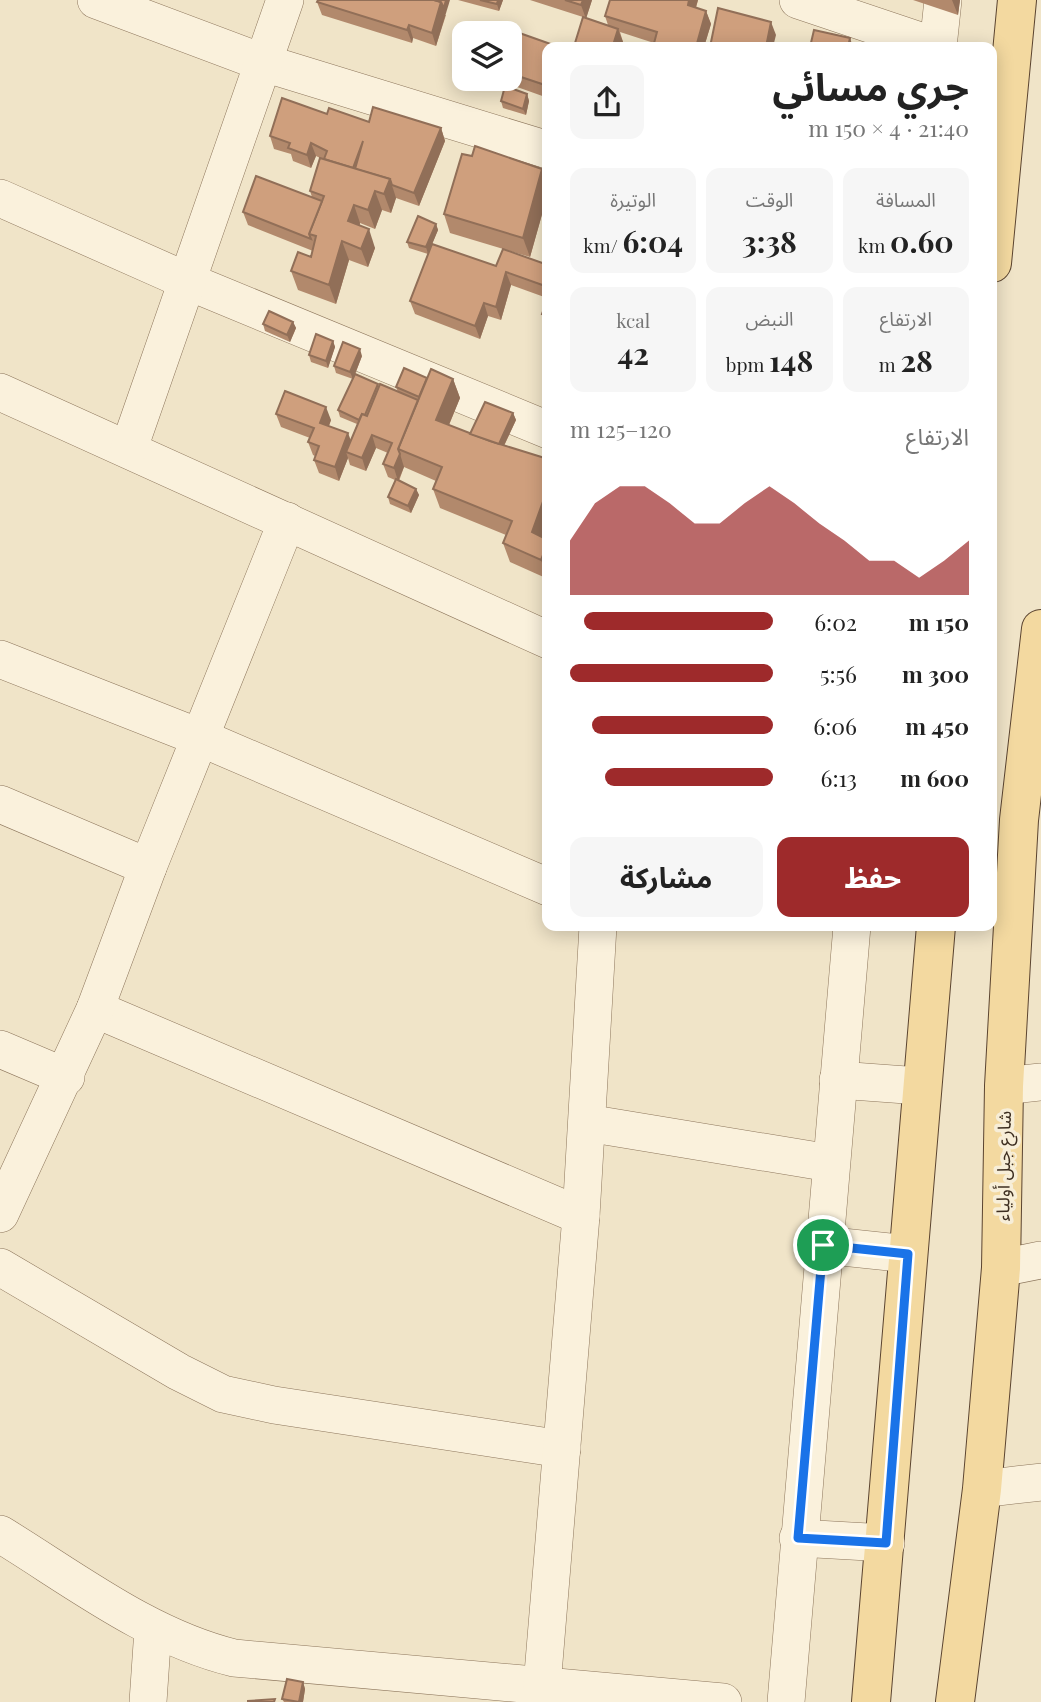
<!DOCTYPE html>
<html lang="ar">
<head>
<meta charset="utf-8">
<style>
	body { margin:0; font-family:"Playfair Display","Noto Sans Arabic",serif; background:#f6f6f6; color:#222; direction:rtl; height:100vh; display:flex; flex-direction:column; font-size:26px; white-space:nowrap }
	* { box-sizing:border-box; margin:0 }
	p { font-size:23px; color:#767676 }
	.icon { flex:none; width:38px; height:38px; fill:none; stroke:currentColor; stroke-width:2; stroke-linecap:round; stroke-linejoin:round }
	.map { position:relative; flex:1; overflow:hidden; direction:ltr }
	.panel { position:absolute; left:542px; top:42px; width:455px; height:889px; display:flex; flex-direction:column; background:#fff; border-radius:14px; box-shadow:0 4px 18px #0003; direction:rtl }
	.panel>* { flex:none }
	.tools { position:absolute; left:452px; top:21px; display:grid; gap:14px }
	.tools a { display:grid; place-items:center; width:70px; height:70px; border-radius:14px; background:#fff; box-shadow:0 4px 18px #0003; font-size:35px }
	.pin { position:absolute; display:grid; place-items:center; width:60px; height:60px; color:#fff; margin:-30px; border:4px solid #fff; border-radius:50%; box-shadow:0 2px 7px #0007 }
	.round { display:grid; place-items:center; flex:none; width:74px; height:74px; border-radius:14px; background:#f6f6f6 }
	.overview { display:flex; align-items:center; justify-content:space-between; height:119px; padding:0 28px }
	h1 { font-size:38px; font-weight:700; line-height:52px }
	.metrics { display:grid; grid-template-columns:repeat(3,1fr); gap:10px; height:119px; padding:7px 28px }
	.metrics div { display:grid; align-content:center; border-radius:14px; background:#f6f6f6; text-align:center }
	.metrics b { font-size:30px; font-weight:700 }
	.metrics small { font-size:19px; font-weight:400 }
	.metrics p { font-size:19px }
	.chart { height:196px; padding:14px 28px }
	.chart p { display:flex; justify-content:space-between }
	.chart svg { width:100%; height:126px; margin-top:7px; fill:#9e2a2b; opacity:.7 }
	.button { display:flex; gap:14px; margin-top:auto; padding:14px 28px }
	.button a { flex:1; height:80px; border-radius:14px; background:#9e2a2b; color:#fff; font-size:28px; font-weight:700; line-height:80px; text-align:center }
	.button a+a { background:#f6f6f6; color:#222 }
	ul { padding:0 28px; list-style:none; font-size:23px }
	li { display:grid; grid-template-columns:112px 84px 1fr; align-items:center; height:52px }
	li i { height:18px; border-radius:9px; background:#9e2a2b }
	.map>svg:first-child { display:block }
</style>
</head>
<body>
<div class="map">
<svg width="1041" height="1702" viewBox="0 0 1041 1702">
	<rect width="100%" height="100%" fill="#f0e4c8"/>
	<g fill="none" stroke-linecap="round" stroke-linejoin="round">
		<!-- street casing -->
		<g stroke="#8d765c" stroke-width="38">
			<g id="street">
				<path d="M96,0L264,63L548,150"/>
				<path d="M798,0L938,47"/>
				<path d="M938,47L943,0"/>
				<path d="M0,198L187,281L548,430"/>
				<path d="M0,392L548,640"/>
				<path d="M129,448L285,0"/>
				<path d="M0,659L201,738L548,887"/>
				<path d="M0,804L148,867"/>
				<path d="M95,1009L581,1216"/>
				<path d="M0,1049L66,1077"/>
				<path d="M838,1080L920,1086"/>
				<path d="M1004,1086L1041,1082"/>
				<path d="M587,1123L830,1163"/>
				<path d="M0,1214L95,1009L148,867L287,521"/>
				<path d="M823,1245L908,1254"/>
				<path d="M0,1267L179,1372L223,1394L274,1405L562,1449"/>
				<path d="M1001,1268L1041,1260"/>
				<path d="M982,1489L1041,1482"/>
				<path d="M0,1534C75,1580 148,1637 234,1658L723,1702"/>
				<path d="M798,1538L886,1543"/>
				<path d="M542,1686L581,1216L598,926"/>
				<path d="M148,1702L153,1629"/>
				<path d="M786,1702L852,926"/>
			</g>
		</g>
		<!-- primary casing -->
		<g stroke="#5b4430" stroke-width="40">
			<g id="primary">
				<path d="M992,263L1017,0"/>
				<path d="M871,1702L936,926"/>
				<path d="M955,1702L982,1489L1001,1268L1004,1086L1019,820L1041,629"/>
			</g>
		</g>
		<!-- street -->
		<use href="#street" stroke="#faf1dc" stroke-width="37"/>
		<!-- primary -->
		<use href="#primary" stroke="#f3d9a0" stroke-width="38"/>
	</g>
	<!-- wall -->
	<g fill="#b2896c">
		<path d="M458,0H503L499,11Z"/>
		<path d="M530,0H592L586,18L608,25L605,16L698,0L696,8L706,11L711,24L704,47H653L654,43L620,32L623,42L622,45L629,47H576L575,43L583,17Z"/>
		<path d="M913,0H960L958,15Z"/>
		<path d="M317,2L446,15L436,46L413,38L412,43L322,15Z"/>
		<path d="M509,35L548,47V98L503,82L502,79H509Z"/>
		<path d="M527,94L529,101L526,115L503,108L501,101Z"/>
		<path d="M327,114L369,122L441,128L445,141L419,206L396,198L391,213L382,210L375,229L360,223V225L375,248L368,267L349,260L336,304L298,290L291,271L311,257L313,251L248,225L243,212L312,197L310,191L320,158L316,156L311,168L293,161L291,154L274,149L270,136Z"/>
		<path d="M548,184V193L530,257L450,233L444,214Z"/>
		<path d="M436,224L438,230L432,244L496,266L548,265V322L545,321L542,314L547,298L511,285L501,320L488,316L480,339L415,314L410,301L428,254L409,248L407,242Z"/>
		<path d="M293,322L296,328L290,342L265,331L263,324Z"/>
		<path d="M333,341L335,347L328,368L311,362L309,355Z"/>
		<path d="M362,356L354,377L398,392L396,387L427,378L453,379L460,398L449,425L470,434L513,413L516,420L504,446L548,459V527L544,538L548,579L510,562L503,543L506,535L440,508L433,489L436,481L404,467L399,481L416,489L419,495L411,513L390,504L388,497L395,480L388,477L383,464L388,453L376,448L366,471L350,465L348,458L339,481L319,473L314,460L315,456L313,455L308,442L310,438L281,427L276,414L331,420L329,426L351,440L357,424L340,417L338,410L353,379L336,373L334,366Z"/>
		<path d="M303,1682L305,1689L303,1702H284L282,1699Z"/>
	</g>
	<!-- shaded-wall -->
	<g fill="#916f58">
		<path d="M446,0H450L436,46L432,33L441,2Z"/>
		<path d="M498,0H503L499,11L497,4Z"/>
		<path d="M583,0H592L586,19L581,5Z"/>
		<path d="M689,0H698L692,19L688,5Z"/>
		<path d="M952,0H960L958,15Z"/>
		<path d="M706,11L711,24L704,47H696Z"/>
		<path d="M771,22L776,35L773,47H766Z"/>
		<path d="M409,25L413,38L412,43L407,30Z"/>
		<path d="M618,29L623,42L621,47L614,42Z"/>
		<path d="M850,38L853,47H848Z"/>
		<path d="M527,94L529,101L526,115L523,109Z"/>
		<path d="M441,128L445,141L419,206L414,193Z"/>
		<path d="M311,143L316,156L311,168L307,155Z"/>
		<path d="M542,169L548,184V193L530,257L523,238Z"/>
		<path d="M390,179L396,198L391,213L384,194Z"/>
		<path d="M375,191L382,210L375,229L368,210Z"/>
		<path d="M354,205L360,223L355,239L348,221Z"/>
		<path d="M436,224L438,230L428,254L426,247Z"/>
		<path d="M369,229L375,248L368,267L361,249Z"/>
		<path d="M342,241L349,260L336,304L329,285Z"/>
		<path d="M506,272L511,285L501,320L496,307Z"/>
		<path d="M484,303L488,316L480,339L475,326Z"/>
		<path d="M293,322L296,328L290,342L287,335Z"/>
		<path d="M333,341L335,347L328,368L326,361Z"/>
		<path d="M360,349L362,356L353,379L350,372Z"/>
		<path d="M453,379L460,398L443,439L436,420Z"/>
		<path d="M326,407L331,420L325,436L320,423Z"/>
		<path d="M513,413L516,420L498,458L495,451Z"/>
		<path d="M348,433L353,446L346,452L348,458L339,481L335,467Z"/>
		<path d="M372,435L376,448L366,471L362,458Z"/>
		<path d="M400,454L404,467L398,481L394,468Z"/>
		<path d="M416,489L419,495L411,513L408,506Z"/>
		<path d="M545,496L548,503V527L539,551L532,532Z"/>
		<path d="M548,543V579L541,560Z"/>
		<path d="M303,1682L305,1689L303,1702H299Z"/>
	</g>
	<!-- building -->
	<g fill="#cf9f7d" stroke="#916f58" stroke-width="2">
		<path d="M318,0H434L441,2L432,33L409,25L407,30L317,2Z"/>
		<path d="M434,0H446L444,8L441,2Z"/>
		<path d="M480,0H498L497,4Z"/>
		<path d="M565,0H583L581,5Z"/>
		<path d="M610,0H689L688,5L706,11L696,47H653L657,32L605,16Z"/>
		<path d="M718,8L771,22L766,47H710Z"/>
		<path d="M583,17L618,29L614,42L629,47H589L575,43Z"/>
		<path d="M511,30L559,47H548V86L509,73V35Z"/>
		<path d="M814,30L850,38L848,47H810Z"/>
		<path d="M505,86L527,94L523,109L501,101Z"/>
		<path d="M282,98L327,114L329,108L369,122L373,107L441,128L414,193L392,185L390,179L355,169L363,141L353,168L324,159L327,151L311,143L307,155L288,148L290,143L270,136Z"/>
		<path d="M475,146L542,169L523,238L444,214L462,154L472,156Z"/>
		<path d="M320,158L390,179L384,194L375,191L368,210L354,205L348,221L369,229L361,249L342,241L329,285L291,271L298,252L311,257L316,236L309,234L324,196L310,191Z"/>
		<path d="M256,176L322,201L309,234L311,239L243,212Z"/>
		<path d="M418,216L436,224L426,247L407,242Z"/>
		<path d="M432,244L496,266L503,249L548,265V287L506,272L496,307L484,303L475,326L410,301Z"/>
		<path d="M548,297V316L542,314Z"/>
		<path d="M269,311L293,322L287,335L263,324Z"/>
		<path d="M316,334L333,341L326,361L309,355Z"/>
		<path d="M343,342L360,349L350,372L334,366Z"/>
		<path d="M404,368L427,378L419,397L396,387Z"/>
		<path d="M431,369L453,379L436,420L490,441L548,459V497L545,496L532,532L548,540V543L541,560L503,543L512,521L433,489L442,467L398,449Z"/>
		<path d="M355,374L378,384L365,415L362,414L359,420L338,410Z"/>
		<path d="M380,384L418,400L398,449L400,454L394,468L383,464L392,443L372,435L362,458L346,452L362,414L367,416Z"/>
		<path d="M285,391L326,407L320,423L348,433L335,467L314,460L319,446L308,442L314,428L276,414Z"/>
		<path d="M485,402L513,413L499,444L470,434Z"/>
		<path d="M396,479L416,489L408,506L388,497Z"/>
		<path d="M287,1679L303,1682L299,1702L282,1699Z"/>
		<path d="M275,1699L274,1702H248V1701Z"/>
	</g>
	<g fill="none" stroke-linecap="round" stroke-linejoin="round">
		<!-- route casing -->
		<g stroke="#fff" stroke-width="14">
			<path id="route" d="M823,1245L908,1254L886,1543L798,1538Z"/>
		</g>
		<!-- route -->
		<use href="#route" stroke="#1a73e8" stroke-width="9"/>
	</g>
	<g text-anchor="middle" dominant-baseline="central" stroke-width="7" stroke-linejoin="round" paint-order="stroke">
		<!-- street labels -->
		<g font-size="18" fill="#3d2e20" stroke="#f7eed8">
			<text transform="translate(1003 1166) rotate(-89)">شارع جبل أولياء</text>
		</g>
	</g>
</svg>
<div class="tools">
<a><svg class="icon" aria-label="layers" viewBox="0 0 24 24"><path d="M12 4l9 5-9 5-9-5zM3 14l9 5 9-5"/></svg></a>
</div>
<div class="pin" style="left:823px;top:1245px;background:#1e9e55"><svg class="icon" aria-label="arrive" viewBox="0 0 24 24"><path d="M6 21V4h12l-3 4 3 4H6"/></svg></div>
<section class="panel">
<div class="overview"><div><h1>جري مسائي</h1><p>21:40 · 4 × 150 m</p></div><a class="round"><svg class="icon" aria-label="share" viewBox="0 0 24 24"><path d="M12 15V3M7 8l5-5 5 5M5 13v7h14v-7"/></svg></a></div>
<div class="metrics">
<div><p>المسافة</p><b>0.60<small> km</small></b></div>
<div><p>الوقت</p><b>3:38</b></div>
<div><p>الوتيرة</p><b>6:04<small> /km</small></b></div>
</div>
<div class="metrics">
<div><p>الارتفاع</p><b>28<small> m</small></b></div>
<div><p>النبض</p><b>148<small> bpm</small></b></div>
<div><p>kcal</p><b>42</b></div>
</div>
<div class="chart"><p><span>الارتفاع</span>120–125 m</p>
<svg viewBox="0 0 160 44" preserveAspectRatio="none"><path d="M0 44V25L10 12L20 6L30 6L40 12L50 19L60 19L70 12L80 6L90 12L100 19L110 25L120 32L130 32L140 38L150 32L160 25V44z"/></svg>
</div>
<ul>
<li><b>150 m</b>6:02<i style="width:93%"></i></li>
<li><b>300 m</b>5:56<i style="width:100%"></i></li>
<li><b>450 m</b>6:06<i style="width:89%"></i></li>
<li><b>600 m</b>6:13<i style="width:83%"></i></li>
</ul>
<div class="button"><a>حفظ</a><a>مشاركة</a></div>
</section>
</div>
</body>
</html>
